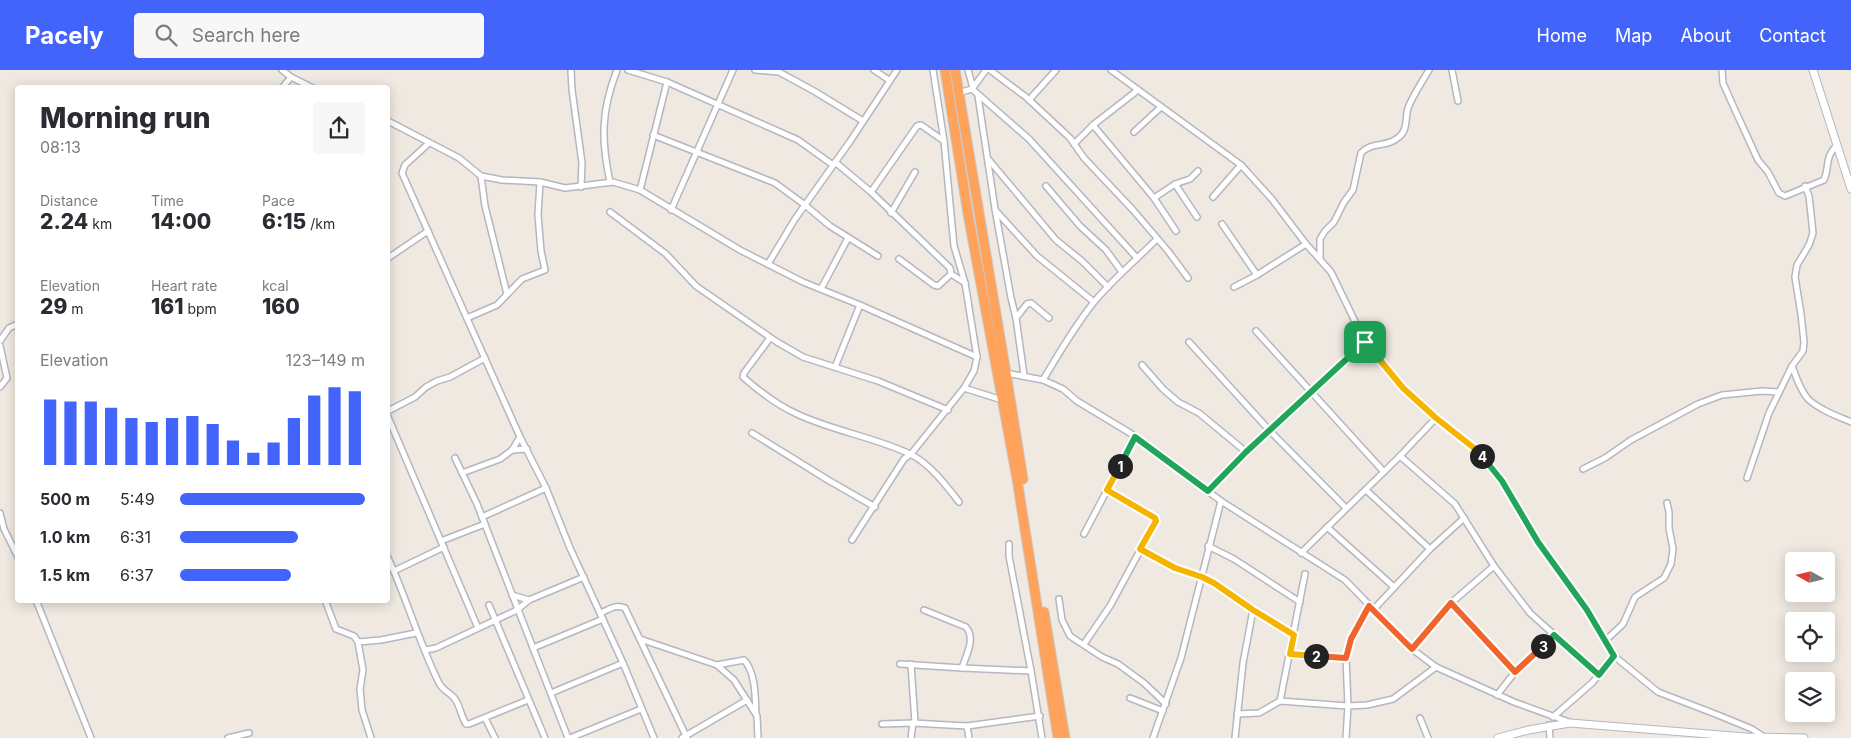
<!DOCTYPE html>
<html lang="en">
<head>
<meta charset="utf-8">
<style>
	body { margin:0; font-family:Inter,sans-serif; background:#f7f7f7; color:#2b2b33; height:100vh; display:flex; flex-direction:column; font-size:19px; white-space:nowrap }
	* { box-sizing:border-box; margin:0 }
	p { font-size:16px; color:#7c7c81 }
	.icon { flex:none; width:28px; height:28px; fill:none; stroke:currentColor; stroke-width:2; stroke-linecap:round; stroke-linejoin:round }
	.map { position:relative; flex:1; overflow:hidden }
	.details { position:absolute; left:15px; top:15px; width:375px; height:518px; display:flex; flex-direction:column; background:#fff; border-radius:5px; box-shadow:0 2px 12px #0003 }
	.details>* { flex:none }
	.needle { width:32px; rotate:278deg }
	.controls { position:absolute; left:1785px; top:482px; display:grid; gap:10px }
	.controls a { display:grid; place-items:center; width:50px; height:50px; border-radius:5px; background:#fff; box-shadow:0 2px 12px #0003; font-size:25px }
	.pin { position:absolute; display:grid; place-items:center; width:42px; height:42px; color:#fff; margin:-21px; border-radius:10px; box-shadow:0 2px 8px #0006 }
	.km { position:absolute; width:25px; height:25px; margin:-12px; border-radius:50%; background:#222; color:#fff; font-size:14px; line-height:25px; text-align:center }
	.round { display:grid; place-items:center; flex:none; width:52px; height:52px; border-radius:5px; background:#f7f7f7 }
	.summary { display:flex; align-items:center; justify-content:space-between; height:85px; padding:0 25px }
	h1 { font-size:28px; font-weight:800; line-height:38px }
	.metrics { display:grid; grid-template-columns:repeat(3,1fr); gap:8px; height:85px; padding:5px 25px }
	.metrics div { display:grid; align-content:center }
	.metrics b { font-size:21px; font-weight:800 }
	.metrics small { font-size:14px; font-weight:400 }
	.metrics p { font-size:14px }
	.chart { height:140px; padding:10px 25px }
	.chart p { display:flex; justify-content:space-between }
	.chart svg { width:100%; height:90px; margin-top:5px; stroke:#4264fb; stroke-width:6 }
	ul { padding:0 25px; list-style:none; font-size:16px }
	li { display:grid; grid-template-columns:80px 60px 1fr; align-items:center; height:38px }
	li i { height:12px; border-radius:6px; background:#4264fb }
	header { display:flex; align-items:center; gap:30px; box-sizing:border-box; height:70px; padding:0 25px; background:#4264fb; color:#fff }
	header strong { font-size:24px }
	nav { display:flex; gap:28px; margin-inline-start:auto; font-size:18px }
	.search { width:350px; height:45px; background:#f7f7f7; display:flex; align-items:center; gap:12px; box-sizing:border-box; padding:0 18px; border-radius:5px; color:#7c7c81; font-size:19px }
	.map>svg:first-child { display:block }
</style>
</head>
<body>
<header>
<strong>Pacely</strong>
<div class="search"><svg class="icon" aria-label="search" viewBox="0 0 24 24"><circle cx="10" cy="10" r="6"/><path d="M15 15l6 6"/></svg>Search here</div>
<nav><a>Home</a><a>Map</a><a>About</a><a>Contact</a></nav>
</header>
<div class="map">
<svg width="1851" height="668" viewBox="0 0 1851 668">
	<rect width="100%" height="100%" fill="#efe9e1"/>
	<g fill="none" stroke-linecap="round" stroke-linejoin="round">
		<!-- street casing -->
		<g stroke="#b4b7c1" stroke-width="8">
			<g id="street">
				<path d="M282,0L291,7L313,18"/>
				<path d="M571,0L572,20L582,93L581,117"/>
				<path d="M628,0L667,12L798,70L833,95"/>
				<path d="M755,0L779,2L814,21L863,51"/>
				<path d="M874,0L889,10"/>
				<path d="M968,0L973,18"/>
				<path d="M990,0L1026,27L1070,68L1084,88L1133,140L1168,181L1188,208"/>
				<path d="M1111,0L1241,95L1271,128L1306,174L1331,202L1365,272L1403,318L1436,348L1475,378L1502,411L1538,472L1587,540L1614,586L1658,622L1718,645L1752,659L1763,666"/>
				<path d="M1452,0L1458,31"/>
				<path d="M1722,0L1723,13L1735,40L1758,90L1768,102L1779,123L1785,126L1824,110C1830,96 1824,89 1836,76"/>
				<path d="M282,18L291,7"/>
				<path d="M972,19L1029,69L1137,188"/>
				<path d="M958,23L972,19L986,0"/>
				<path d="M978,26L995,139L1011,228L1016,248L1024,305"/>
				<path d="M1029,30L1056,0"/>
				<path d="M388,51L459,88L481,106L502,110L540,112L565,118L613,112L640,120L740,180L803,212L860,235L977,287"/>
				<path d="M1093,55L1154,128L1176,161"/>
				<path d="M1134,62L1161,37"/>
				<path d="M653,65L775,113L805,135L830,156L878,186"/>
				<path d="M429,73L405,95L402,103L520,367L546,418L570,478L623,593L654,668"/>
				<path d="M1074,74L1093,55L1138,20"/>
				<path d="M989,90L1056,170L1082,191L1108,217"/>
				<path d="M835,92L871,122L950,198L951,204L965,213"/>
				<path d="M481,106L485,136L507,224"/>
				<path d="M610,112C601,70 601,41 617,0"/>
				<path d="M1175,114L1197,147"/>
				<path d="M1046,116L1080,156L1106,180L1122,202"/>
				<path d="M640,120L667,12"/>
				<path d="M871,122L917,56L921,55L944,71"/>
				<path d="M1213,127L1241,95"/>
				<path d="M1154,128L1175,114L1190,109L1198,101"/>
				<path d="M671,140L733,0"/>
				<path d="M996,141L1037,186L1094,232"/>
				<path d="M610,142L666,184L696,216L777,272L803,287L878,311L948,340"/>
				<path d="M891,143L915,102"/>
				<path d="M1222,154L1257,205"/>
				<path d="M388,188L428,161"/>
				<path d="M1320,188V169L1325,161L1334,152L1344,132L1353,120L1361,83C1372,71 1387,78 1399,67C1408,60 1405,48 1408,38C1413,25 1422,12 1429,0"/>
				<path d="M899,189L934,215L938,216L951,204"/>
				<path d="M768,194L795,149L851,70L897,0"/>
				<path d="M1234,217L1257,205L1306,174"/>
				<path d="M821,219L848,168"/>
				<path d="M467,248L497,235L522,209L545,200L541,181L538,145L540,112"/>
				<path d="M1016,248L1027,234L1031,233L1049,248"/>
				<path d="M1256,261L1384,402"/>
				<path d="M770,268L744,303L743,307C760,322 777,335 797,344C833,361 874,367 910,384C929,393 946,415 959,432"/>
				<path d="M0,271L9,258L18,254"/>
				<path d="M1189,272L1270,361L1346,438"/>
				<path d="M0,276L7,308L0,317"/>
				<path d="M1142,295L1163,319L1178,332L1199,343L1246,382"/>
				<path d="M1792,296C1796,307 1800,320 1808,329C1820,340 1837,346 1851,352"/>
				<path d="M835,297L860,235"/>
				<path d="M1006,303L1043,310L1063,319L1077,331L1130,363L1221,431L1345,510L1412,579L1436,597L1514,632L1569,652"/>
				<path d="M1043,310C1059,283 1075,256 1094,232C1113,209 1136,190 1157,169"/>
				<path d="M964,318L1002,330"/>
				<path d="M388,341L415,327L426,317L437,311L450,307L485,288"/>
				<path d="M388,347L478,558"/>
				<path d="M752,363L828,410L875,437"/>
				<path d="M512,380L527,379"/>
				<path d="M1400,386L1455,434L1494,496L1530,543L1599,605"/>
				<path d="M455,388L477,434L568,668"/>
				<path d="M1583,399L1605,388L1631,370L1698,334L1722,325L1762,321L1779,322"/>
				<path d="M462,403L500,389L512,380L520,367"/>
				<path d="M1747,408L1769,343L1792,296L1803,281L1804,272L1801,244L1795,207L1797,195L1809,175L1813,163L1809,126L1805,116"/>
				<path d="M1366,420L1430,479"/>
				<path d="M1208,421L1246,382L1365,272"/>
				<path d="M0,443L4,459L18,487"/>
				<path d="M482,447L546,418"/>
				<path d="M1327,457L1394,517"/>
				<path d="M1084,464L1135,367"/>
				<path d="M852,470L904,389L911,384L964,318L974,301L977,287L965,213L954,176L944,71L933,0"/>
				<path d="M441,471L485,454"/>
				<path d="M1009,474V486L1031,601L1042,668"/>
				<path d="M1208,476L1234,489L1300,532"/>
				<path d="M1140,479L1175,498L1201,507L1214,513L1253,540L1294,565"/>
				<path d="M1301,483L1400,386L1436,348"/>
				<path d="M388,488C407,529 419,573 439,613C442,620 451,623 455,629C460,636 461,646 466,654H469L528,630"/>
				<path d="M394,501L444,477"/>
				<path d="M512,525L529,530"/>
				<path d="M1059,529L1062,550L1070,566L1102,587L1118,594L1144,613L1166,634"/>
				<path d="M36,530L91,668"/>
				<path d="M325,530L336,559L354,566L358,572L363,600L360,619L362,640L371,668"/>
				<path d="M1451,533L1515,602"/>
				<path d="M489,535L545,668"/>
				<path d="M924,540L966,557C976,569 966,585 962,598"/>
				<path d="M1373,540L1430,479L1464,448"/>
				<path d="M601,543C609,539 616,534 625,538L687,668"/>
				<path d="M640,569L717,595L734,610L757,646L758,668"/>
				<path d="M1605,571L1623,554L1635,527L1664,508L1671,494L1673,479L1669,458V442L1667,433"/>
				<path d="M358,572L381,570L416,563"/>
				<path d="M1084,574L1110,536L1156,451L1155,448L1107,420"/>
				<path d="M533,578L603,549"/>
				<path d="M1412,579L1451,533L1494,496"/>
				<path d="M425,580L436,578L517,540L529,530L584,507"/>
				<path d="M1290,584L1346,588"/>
				<path d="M900,594L962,598L1031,601"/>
				<path d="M911,594L915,653"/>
				<path d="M717,595L744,590C756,603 755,627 756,644"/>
				<path d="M551,623L623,593"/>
				<path d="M1497,625L1515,602L1554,565"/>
				<path d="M1130,628L1163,641"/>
				<path d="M1280,631L1305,504"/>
				<path d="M1237,644L1259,643L1280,631L1348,636L1367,635L1393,629L1436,597"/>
				<path d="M1553,647L1592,613L1614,586"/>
				<path d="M485,648L495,668"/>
				<path d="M1420,648L1428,668"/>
				<path d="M882,654L913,653L967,656L1040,646"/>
				<path d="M1549,655L1550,668"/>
				<path d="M967,656L969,668"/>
				<path d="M228,668L249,663"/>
				<path d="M570,668L641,639"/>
				<path d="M682,668L747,630"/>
				<path d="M911,668L913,653"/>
				<path d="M1153,668L1181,588L1221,431"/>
				<path d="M1235,668L1243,593L1253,540"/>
				<path d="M1346,668L1348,636L1346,588L1351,569L1369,536"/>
			</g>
		</g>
		<!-- secondary casing -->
		<g stroke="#b4b7c1" stroke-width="9">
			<g id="secondary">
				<path d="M1813,0L1851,119"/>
				<path d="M1498,668L1528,660L1570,653L1746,667L1804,668"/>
			</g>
		</g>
		<!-- highway casing -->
		<g stroke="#c9c9c9" stroke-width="11">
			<g id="highway">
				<path d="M945,0L968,144L1017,409L1058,668"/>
				<path d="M955,0L1006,303L1023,409"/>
				<path d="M1044,542L1065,668"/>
			</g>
		</g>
		<!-- street -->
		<use href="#street" stroke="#fff" stroke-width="5"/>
		<!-- secondary -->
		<use href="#secondary" stroke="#fff" stroke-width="7"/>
		<!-- highway -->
		<use href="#highway" stroke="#ffa35c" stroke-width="9"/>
	</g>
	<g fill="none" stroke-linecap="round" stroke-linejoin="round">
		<!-- split-1 casing -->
		<g stroke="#fff" stroke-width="10">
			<path id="split-1" d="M1120,396L1135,367L1208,421L1246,382L1365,272"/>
		</g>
		<!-- split-2 casing -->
		<g stroke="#fff" stroke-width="10">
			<path id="split-2" d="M1120,396L1107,420L1155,448L1156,451L1140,479L1175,498L1202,507L1214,513L1253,540L1294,565L1290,584L1316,586"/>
		</g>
		<!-- split-3 casing -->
		<g stroke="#fff" stroke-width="10">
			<path id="split-3" d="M1316,586L1346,588L1351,569L1369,536L1412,579L1451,533L1515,602L1543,576"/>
		</g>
		<!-- split-4 casing -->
		<g stroke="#fff" stroke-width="10">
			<path id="split-4" d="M1482,386L1502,411L1538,472L1587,540L1614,586L1599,605L1554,565L1543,576"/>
		</g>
		<!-- split-5 casing -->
		<g stroke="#fff" stroke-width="10">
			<path id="split-5" d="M1365,272L1403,318L1436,348L1474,378L1482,386"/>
		</g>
		<!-- split-1 -->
		<use href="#split-1" stroke="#22a559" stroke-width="6"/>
		<!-- split-2 -->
		<use href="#split-2" stroke="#f5b400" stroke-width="6"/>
		<!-- split-3 -->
		<use href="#split-3" stroke="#f0652b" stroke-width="6"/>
		<!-- split-4 -->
		<use href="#split-4" stroke="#22a559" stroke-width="6"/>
		<!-- split-5 -->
		<use href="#split-5" stroke="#f5b400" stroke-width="6"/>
	</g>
</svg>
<div class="controls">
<a><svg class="needle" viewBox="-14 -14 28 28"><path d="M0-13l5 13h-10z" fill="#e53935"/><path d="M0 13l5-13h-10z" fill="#7c7c81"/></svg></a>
<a><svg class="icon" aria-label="locate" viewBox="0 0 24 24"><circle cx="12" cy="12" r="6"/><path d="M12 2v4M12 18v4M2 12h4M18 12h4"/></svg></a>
<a><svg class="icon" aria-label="layers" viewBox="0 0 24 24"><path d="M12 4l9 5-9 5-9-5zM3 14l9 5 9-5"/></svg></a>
</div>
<div class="pin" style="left:1365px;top:272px;background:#1e9e55"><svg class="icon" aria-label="arrive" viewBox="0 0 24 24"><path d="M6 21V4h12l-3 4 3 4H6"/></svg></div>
<b class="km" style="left:1120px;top:396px">1</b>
<b class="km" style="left:1316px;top:586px">2</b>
<b class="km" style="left:1543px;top:576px">3</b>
<b class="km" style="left:1482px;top:386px">4</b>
<section class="details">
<div class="summary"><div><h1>Morning run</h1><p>08:13</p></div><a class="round"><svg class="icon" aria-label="share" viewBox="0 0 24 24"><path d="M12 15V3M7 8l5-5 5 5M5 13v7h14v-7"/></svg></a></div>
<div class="metrics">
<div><p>Distance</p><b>2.24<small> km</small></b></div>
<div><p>Time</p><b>14:00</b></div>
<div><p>Pace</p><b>6:15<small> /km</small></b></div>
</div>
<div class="metrics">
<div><p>Elevation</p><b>29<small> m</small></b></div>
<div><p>Heart rate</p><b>161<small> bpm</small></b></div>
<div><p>kcal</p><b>160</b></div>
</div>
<div class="chart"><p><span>Elevation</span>123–149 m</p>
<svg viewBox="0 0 160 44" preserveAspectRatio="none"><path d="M5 44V12M15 44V13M25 44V13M35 44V16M45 44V21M55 44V23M65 44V21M75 44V20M85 44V24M95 44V32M105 44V38M115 44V33M125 44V21M135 44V10M145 44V6M155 44V8"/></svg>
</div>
<ul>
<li><b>500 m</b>5:49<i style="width:100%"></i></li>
<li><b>1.0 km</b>6:31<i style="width:64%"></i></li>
<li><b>1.5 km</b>6:37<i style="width:60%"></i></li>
</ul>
</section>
</div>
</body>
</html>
